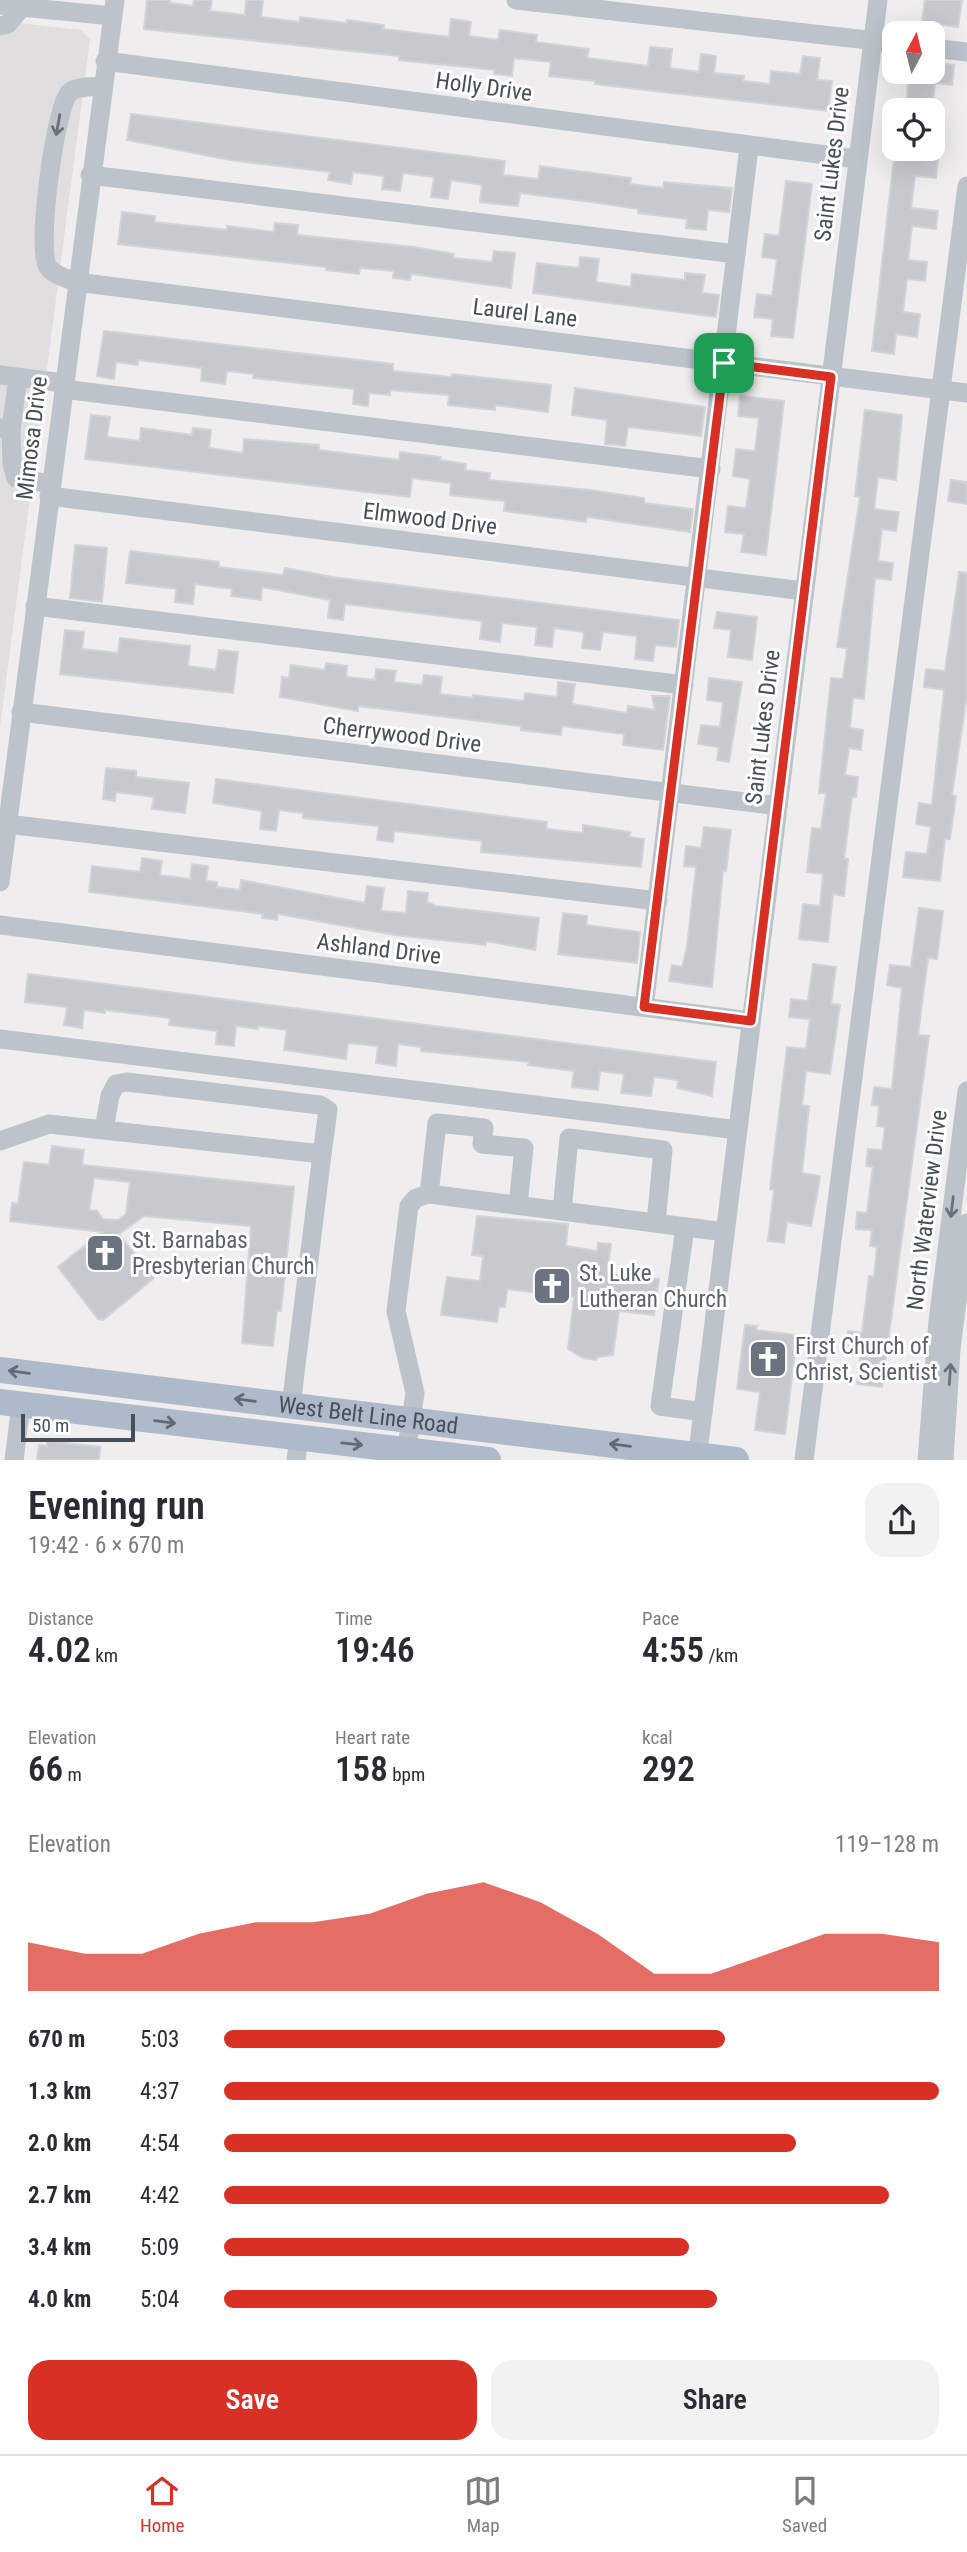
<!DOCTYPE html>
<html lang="en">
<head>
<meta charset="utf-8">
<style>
	body { margin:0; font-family:"Roboto Condensed",sans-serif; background:#f2f2f3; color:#2b2b33; height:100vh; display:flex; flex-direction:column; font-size:26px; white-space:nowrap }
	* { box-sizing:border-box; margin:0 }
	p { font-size:23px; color:#7c7c81 }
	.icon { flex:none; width:38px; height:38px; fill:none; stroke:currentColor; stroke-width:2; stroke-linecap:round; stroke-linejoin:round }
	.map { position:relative; height:1460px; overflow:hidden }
	.details { display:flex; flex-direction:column; background:#fff; flex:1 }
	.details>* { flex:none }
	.needle { width:46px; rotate:7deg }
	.tools { position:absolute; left:882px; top:21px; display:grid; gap:14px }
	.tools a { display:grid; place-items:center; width:63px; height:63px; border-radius:14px; background:#fff; box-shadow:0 7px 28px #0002; font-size:35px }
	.scale { position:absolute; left:21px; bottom:18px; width:114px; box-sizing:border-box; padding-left:7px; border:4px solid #464f59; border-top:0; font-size:19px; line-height:24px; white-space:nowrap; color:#464f59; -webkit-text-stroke:5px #fff; paint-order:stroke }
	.pin { position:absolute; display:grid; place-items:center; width:60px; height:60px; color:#fff; margin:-30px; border-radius:14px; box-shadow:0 4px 10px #0006 }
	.round { display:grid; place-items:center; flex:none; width:74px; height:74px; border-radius:21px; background:#f2f2f3 }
	.head { display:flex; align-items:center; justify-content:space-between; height:119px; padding:0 28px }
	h1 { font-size:38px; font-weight:600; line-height:52px }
	.figures { display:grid; grid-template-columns:repeat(3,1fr); gap:10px; height:119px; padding:7px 28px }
	.figures div { display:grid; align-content:center }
	.figures b { font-size:35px; font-weight:600 }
	.figures small { font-size:19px; font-weight:400 }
	.figures p { font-size:19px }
	.chart { height:196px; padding:14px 28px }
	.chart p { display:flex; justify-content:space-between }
	.chart svg { width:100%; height:126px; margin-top:7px; fill:#d93025; opacity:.7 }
	.primary-button { display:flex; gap:14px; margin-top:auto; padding:14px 28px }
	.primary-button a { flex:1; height:80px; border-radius:21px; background:#d93025; color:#fff; font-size:28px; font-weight:600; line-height:80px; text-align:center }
	.primary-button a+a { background:#f2f2f3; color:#2b2b33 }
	ul { padding:0 28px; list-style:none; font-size:23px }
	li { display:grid; grid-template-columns:112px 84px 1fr; align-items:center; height:52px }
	li i { height:18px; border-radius:9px; background:#d93025 }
	.tab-bar { display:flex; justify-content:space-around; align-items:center; height:98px; border-top:2px solid #e1e1e2; background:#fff; font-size:19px; color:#7c7c81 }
	.tab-bar a { display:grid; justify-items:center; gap:4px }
	.tab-bar .selected { color:#d93025 }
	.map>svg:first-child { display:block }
</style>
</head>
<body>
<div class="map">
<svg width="967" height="1460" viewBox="0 0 967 1460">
	<rect width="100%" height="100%" fill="#efeded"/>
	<!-- education -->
	<path fill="#e0dede" d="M0,21L81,30L90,39L0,727Z"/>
	<!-- building -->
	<g fill="#c7c9cf" stroke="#d1d3d8" stroke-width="2" fill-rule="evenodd">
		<path d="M147,0H170V3L193,6L194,0H212L210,11L245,15L246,0H263L261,17L299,22L300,17L347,23V20L384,25L383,29L449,37L451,19L471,22L469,36L498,40L500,30L537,35L536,42L589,49L587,58L648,66L650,47L672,49L670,68L699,72L701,54L716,56L714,73L744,76L743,81L770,84L771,71L800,74L803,56L820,58L817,80L832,81L828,111L595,84V81L549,76L551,62L514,58L512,76L494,74L495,70L399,60V56L144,29Z"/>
		<path d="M925,0H962L958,27L922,22Z"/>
		<path d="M933,63L954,65L952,85L935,83L932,110H906L909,72H933Z"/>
		<path d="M131,114L505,161L503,175L538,179L540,166L631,178L630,184L663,188L664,182L732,188L729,212L708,210L706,230L686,228L687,219L638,213V209L592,202L520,193L518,206L480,202L482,185L451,180L448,199L431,197L434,177L403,173L400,191L382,189L384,176L353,172L351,184L328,180L330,172L230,160L127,140Z"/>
		<path d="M895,149H933L932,159L938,160L936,178L915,176L911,208L938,211L936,229L912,226L908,260L927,262L925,281L907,279L903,312L920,314L917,337L896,334L894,354L872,351Z"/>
		<path d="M786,181L812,184L793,338L771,336L773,319L754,317L757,294L772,296L777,259L762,257L765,234L779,236Z"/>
		<path d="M122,212L155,216L154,222L227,230V226L274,232L275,223L298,225L297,235L414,247L454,254L453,258L492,262L494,251L515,253L511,288L411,274L410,280L393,278L394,271L360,268L359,274L326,270V267L118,244Z"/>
		<path d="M580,257L599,259L596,282L631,287L632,274L685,280V273L705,275L702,293L719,295L716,317L533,293L537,263L579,268Z"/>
		<path d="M104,331L393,364V371L451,377L452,374L551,385L548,412L495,405V410L448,405L449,395L390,390V395L369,393L368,406L353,404L354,389L253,378L254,374L227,371L225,384L201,381L202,368L138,360V365L116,362L114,379L97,376Z"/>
		<path d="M575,388L705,407L701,436L628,427L625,446L605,444L607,420L572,415Z"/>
		<path d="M740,396L784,401L766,555L741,552L744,534L725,532L728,506L746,508L750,479L733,476L736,449L755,451L759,418L738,416Z"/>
		<path d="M865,410L902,415L896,480L878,477L874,509L899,512L896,531L882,529L878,561L893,563L891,580L875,578L864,699L853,698L850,728L863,730L861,750L849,748L845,775L858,777L856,797H852L844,859H848L844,896L833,894L828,942L799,939L803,904L820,906L823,874L807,872L812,828L821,829L826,793H819L831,678L843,679L847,648L837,647L860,497L855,496Z"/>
		<path d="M91,415L110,417L107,437L140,441L141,428L192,435L193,428L211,430L209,448L243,453L244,439L319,445V450L399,460L400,452L441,457L440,460L466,464L465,470L490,473L489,480L590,490L644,498V503L693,509L690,532L587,517L586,522L504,511L505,501L450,495L451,483L412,478L410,497L85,459Z"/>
		<path d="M951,480L967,482V504L948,501Z"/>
		<path d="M75,545L107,548L102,602L70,598Z"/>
		<path d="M130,551L219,562V567L283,575L285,568L332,577L679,620L676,647L655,645L653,661L635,659L637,636L603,632L600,650L582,648L584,632L554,628L552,647L535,645L537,627L502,623L500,642L480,639L482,621L345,604L343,620L328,618L330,600L262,587L261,600L231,596L232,589L195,584L193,604L175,602L176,589L126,583Z"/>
		<path d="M959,572L967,573V695L952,795L956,796L950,839H945L940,881L903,877L906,852L927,854L931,827L916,824L919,803L932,805L944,690L924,687L926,669L945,671Z"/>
		<path d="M717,612L757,617L752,660L728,657L731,630L714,628Z"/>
		<path d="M65,630L84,632L82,649L118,653L120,638L190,646L188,666L216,670L219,650L238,652L233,693L60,674Z"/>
		<path d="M326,663L347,666L346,677L375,680L376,669L396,671L394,682L422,685L424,675L442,677L440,694L473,698V695L524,701L525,693L557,697L558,682L575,684L572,704L627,713L628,706L655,710L652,696H670L663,750L623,745L624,734L562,726L561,735L521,730V726L358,706V711L280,697L282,677L289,678L291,665L325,670Z"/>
		<path d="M709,678L742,682L729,762L717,760L719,747L698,744L701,725L720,727L723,702L707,700Z"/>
		<path d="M106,768L136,771V777L189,783L185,813L152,809L154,797L116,792L115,801L103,799Z"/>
		<path d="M216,779L547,822L546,829L583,833V825L630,832L629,837L644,839L641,867L481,852L482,841L394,831L393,842L377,840L379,826L303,818V813L279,810L276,831L260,829L262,811L213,803Z"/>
		<path d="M704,827L731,830L726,871H723L712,987L669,981L672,965L682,967L687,947L696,867L684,866L686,846L701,848Z"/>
		<path d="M142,858L162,861L160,875L190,879L192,864L208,866L206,881L217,882V887L240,890L241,880L365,903L367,886L384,888L381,911L406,913L408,891L428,893L427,902L436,906L539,918L535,950L486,941V945L395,935L278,914L277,920L262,918L263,914L89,892L92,866L140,872Z"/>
		<path d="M919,908L943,911L937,959L928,958L918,1035L929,1036L882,1387L857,1384L861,1352L846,1350L848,1331L862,1333L869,1276L874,1277L877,1247L870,1246L872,1230L856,1229L857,1212L867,1213L873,1167L866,1166L868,1149L882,1150L885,1127L877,1126L879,1106L872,1105L874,1087L892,1089L902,988L887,985L890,965L911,967Z"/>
		<path d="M563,913L587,916L586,925L640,932L637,963L558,954Z"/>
		<path d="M813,964L836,967L831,1004L840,1005L830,1074L806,1071L802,1105L809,1106L802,1173L820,1176L817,1195L811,1226L787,1222L784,1243L768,1241L774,1190L770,1189L787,1047L806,1049L810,1019L789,1017L791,999L808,1001Z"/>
		<path d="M28,974L716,1062L712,1096L677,1088L678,1080L654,1077L651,1096L621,1093L624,1074L600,1071L598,1090L572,1087L574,1071L528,1065L529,1062L421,1051V1047L398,1044L396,1066L376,1063L378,1046L348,1043L346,1059L284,1050L287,1030L258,1026V1029L236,1026L234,1046L216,1044L217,1031L169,1025L170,1018L105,1010V1013L84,1010L82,1028L64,1025L67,1007L25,1002Z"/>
		<path d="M52,1146L84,1150L82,1165L294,1187L281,1311L277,1310L273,1346L242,1343L251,1226L144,1216L119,1234L154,1278L103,1320L98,1319L58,1267L102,1232L10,1221L12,1203L18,1204L24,1162L49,1165ZM94,1178L130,1182L126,1214L118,1220L103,1219L97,1211L89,1210Z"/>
		<path d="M477,1216L568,1224L566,1246L597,1251L598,1243L611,1244L608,1268L614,1269V1274L659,1279L654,1315L619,1311L613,1355L597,1357L596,1360L583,1358L568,1349L574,1297L507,1289L505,1307H499L497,1322L441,1315L447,1277L480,1281L483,1256L472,1255Z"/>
		<path d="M745,1325L757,1326L756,1330L797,1335L785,1434L755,1430L760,1392L737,1389Z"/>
		<path d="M47,1441L100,1447L99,1460H37L39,1445L47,1446Z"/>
	</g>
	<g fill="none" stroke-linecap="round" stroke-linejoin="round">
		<!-- minor -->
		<g stroke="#bcc3cb" stroke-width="19">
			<path d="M516,0L894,43"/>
			<path d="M0,5L113,16"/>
			<path d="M0,26L8,24L22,7"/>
			<path d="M933,48L967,52"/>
			<path d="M105,61L857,159"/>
			<path d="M102,86C92,87 78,86 70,92C55,105 36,251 48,267C54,275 67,279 76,282L967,393"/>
			<path d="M90,175L736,254L644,1007"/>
			<path d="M736,254L749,147"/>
			<path d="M0,375L64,383"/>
			<path d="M63,389L711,469"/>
			<path d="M0,428L11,429L12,464L16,478L51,484"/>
			<path d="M11,429L18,378"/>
			<path d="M49,496L804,591"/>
			<path d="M35,606L684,685"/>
			<path d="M21,712L778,806"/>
			<path d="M7,824L658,901"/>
			<path d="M0,882L115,0"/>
			<path d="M0,925L751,1021"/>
			<path d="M0,1039L738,1130"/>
			<path d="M104,1129L110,1096L116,1084L127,1082L320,1105L328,1110L322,1154"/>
			<path d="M0,1141L49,1124L322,1154L291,1406"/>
			<path d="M429,1194L437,1123L484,1128L482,1144L524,1148L518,1205"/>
			<path d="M562,1211L569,1138L663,1150L656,1223"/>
			<path d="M685,1227L660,1406L703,1412"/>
			<path d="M14,1460L21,1405"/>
			<path d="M296,1460L299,1438"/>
			<path d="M405,1460L415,1393L396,1311L409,1206L416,1198L429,1194L725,1232"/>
			<path d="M697,1460L878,0"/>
			<path d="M804,1460L967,186"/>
			<path d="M927,1460L938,1321L967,1091"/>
			<path d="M944,1460L951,1349L967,1223"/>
		</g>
		<!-- major -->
		<g stroke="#aebaca" stroke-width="26">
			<path id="s1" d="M0,1370L736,1460"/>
			<path d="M0,1402L488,1460"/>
		</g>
	</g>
	<!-- one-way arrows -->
	<defs><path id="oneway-shaft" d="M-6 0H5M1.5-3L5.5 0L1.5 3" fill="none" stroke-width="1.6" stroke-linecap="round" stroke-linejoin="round" transform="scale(1.75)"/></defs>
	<g stroke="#69727b">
		<use href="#oneway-shaft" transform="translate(58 125) rotate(100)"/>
		<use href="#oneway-shaft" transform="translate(952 1207) rotate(97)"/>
		<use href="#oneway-shaft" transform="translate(950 1374) rotate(-86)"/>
	</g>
	<g stroke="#606a75">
		<use href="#oneway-shaft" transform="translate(19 1372) rotate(-173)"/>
		<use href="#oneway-shaft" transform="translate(245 1400) rotate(-173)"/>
		<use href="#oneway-shaft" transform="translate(165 1422) rotate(7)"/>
		<use href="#oneway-shaft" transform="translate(352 1444) rotate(6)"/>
		<use href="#oneway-shaft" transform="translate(620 1445) rotate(-173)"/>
	</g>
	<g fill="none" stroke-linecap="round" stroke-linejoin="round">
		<!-- route casing -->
		<g stroke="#fff" stroke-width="14">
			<path id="route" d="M724,363L831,377L751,1021L644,1007Z"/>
		</g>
		<!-- route -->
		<use href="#route" stroke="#d93025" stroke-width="9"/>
	</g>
	<!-- icons -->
	<defs>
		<g id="church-square" transform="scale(2.0125)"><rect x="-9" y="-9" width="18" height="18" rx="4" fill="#6b7280" stroke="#fff"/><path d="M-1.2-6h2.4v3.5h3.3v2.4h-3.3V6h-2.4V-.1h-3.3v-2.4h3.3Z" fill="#fff"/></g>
	</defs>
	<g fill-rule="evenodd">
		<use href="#church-square" x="105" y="1253"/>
		<use href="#church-square" x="552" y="1286"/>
		<use href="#church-square" x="768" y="1359"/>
	</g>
	<g text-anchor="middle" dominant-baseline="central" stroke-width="6" stroke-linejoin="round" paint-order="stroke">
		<!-- street labels -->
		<g font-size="23" fill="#464f59" stroke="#fff">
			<text transform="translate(484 87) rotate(8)">Holly Drive</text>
			<text transform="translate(832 164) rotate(-83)">Saint Lukes Drive</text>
			<text transform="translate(525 313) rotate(7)">Laurel Lane</text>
			<text transform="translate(32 438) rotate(-83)">Mimosa Drive</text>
			<text transform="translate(430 519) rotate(7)">Elmwood Drive</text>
			<text transform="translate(763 727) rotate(-83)">Saint Lukes Drive</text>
			<text transform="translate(402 735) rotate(7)">Cherrywood Drive</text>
			<text transform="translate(379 949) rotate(7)">Ashland Drive</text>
			<text transform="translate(927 1210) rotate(-83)">North Waterview Drive</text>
			<text stroke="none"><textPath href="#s1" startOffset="371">West Belt Line Road</textPath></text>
		</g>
		<!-- worship labels -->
		<g font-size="23" fill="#5b616d" stroke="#fff" text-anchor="start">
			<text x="132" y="1240">St. Barnabas<tspan x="132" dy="26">Presbyterian Church</tspan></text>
			<text x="579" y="1273">St. Luke<tspan x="579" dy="26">Lutheran Church</tspan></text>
			<text x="795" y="1346">First Church of<tspan x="795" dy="26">Christ, Scientist</tspan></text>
		</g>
	</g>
</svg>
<div class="tools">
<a><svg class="needle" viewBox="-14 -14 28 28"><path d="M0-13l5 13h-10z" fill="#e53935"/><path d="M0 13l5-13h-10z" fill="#7c7c81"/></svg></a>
<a><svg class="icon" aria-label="locate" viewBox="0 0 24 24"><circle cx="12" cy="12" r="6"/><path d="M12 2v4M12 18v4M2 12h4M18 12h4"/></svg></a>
</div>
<div class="scale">50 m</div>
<div class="pin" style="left:724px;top:363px;background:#1e9e55"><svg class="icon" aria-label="arrive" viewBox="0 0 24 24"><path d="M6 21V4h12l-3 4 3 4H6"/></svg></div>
</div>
<section class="details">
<div class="head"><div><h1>Evening run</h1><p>19:42 · 6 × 670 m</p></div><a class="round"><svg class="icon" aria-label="share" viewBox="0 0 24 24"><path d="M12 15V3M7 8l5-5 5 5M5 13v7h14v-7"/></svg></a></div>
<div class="figures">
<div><p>Distance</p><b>4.02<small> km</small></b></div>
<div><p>Time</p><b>19:46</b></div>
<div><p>Pace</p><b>4:55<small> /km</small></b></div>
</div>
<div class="figures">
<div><p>Elevation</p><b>66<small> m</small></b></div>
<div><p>Heart rate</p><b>158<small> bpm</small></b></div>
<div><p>kcal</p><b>292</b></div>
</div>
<div class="chart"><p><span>Elevation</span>119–128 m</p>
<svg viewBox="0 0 160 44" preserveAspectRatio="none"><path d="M0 44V27L10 31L20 31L30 24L40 20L50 20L60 17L70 10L80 6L90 13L100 24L110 38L120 38L130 31L140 24L150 24L160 27V44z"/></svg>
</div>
<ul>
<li><b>670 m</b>5:03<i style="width:70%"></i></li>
<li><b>1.3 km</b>4:37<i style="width:100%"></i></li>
<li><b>2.0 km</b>4:54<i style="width:80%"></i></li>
<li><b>2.7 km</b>4:42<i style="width:93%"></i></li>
<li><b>3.4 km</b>5:09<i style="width:65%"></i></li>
<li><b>4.0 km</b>5:04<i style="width:69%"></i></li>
</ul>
<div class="primary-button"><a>Save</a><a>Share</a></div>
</section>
<nav class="tab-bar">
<a class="selected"><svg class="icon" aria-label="home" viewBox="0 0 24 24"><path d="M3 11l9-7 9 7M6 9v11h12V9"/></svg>Home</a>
<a><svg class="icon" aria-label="map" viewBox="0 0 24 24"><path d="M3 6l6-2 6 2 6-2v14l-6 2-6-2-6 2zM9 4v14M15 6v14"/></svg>Map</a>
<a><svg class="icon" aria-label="saved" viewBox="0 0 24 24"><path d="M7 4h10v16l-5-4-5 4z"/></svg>Saved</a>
</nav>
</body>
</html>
